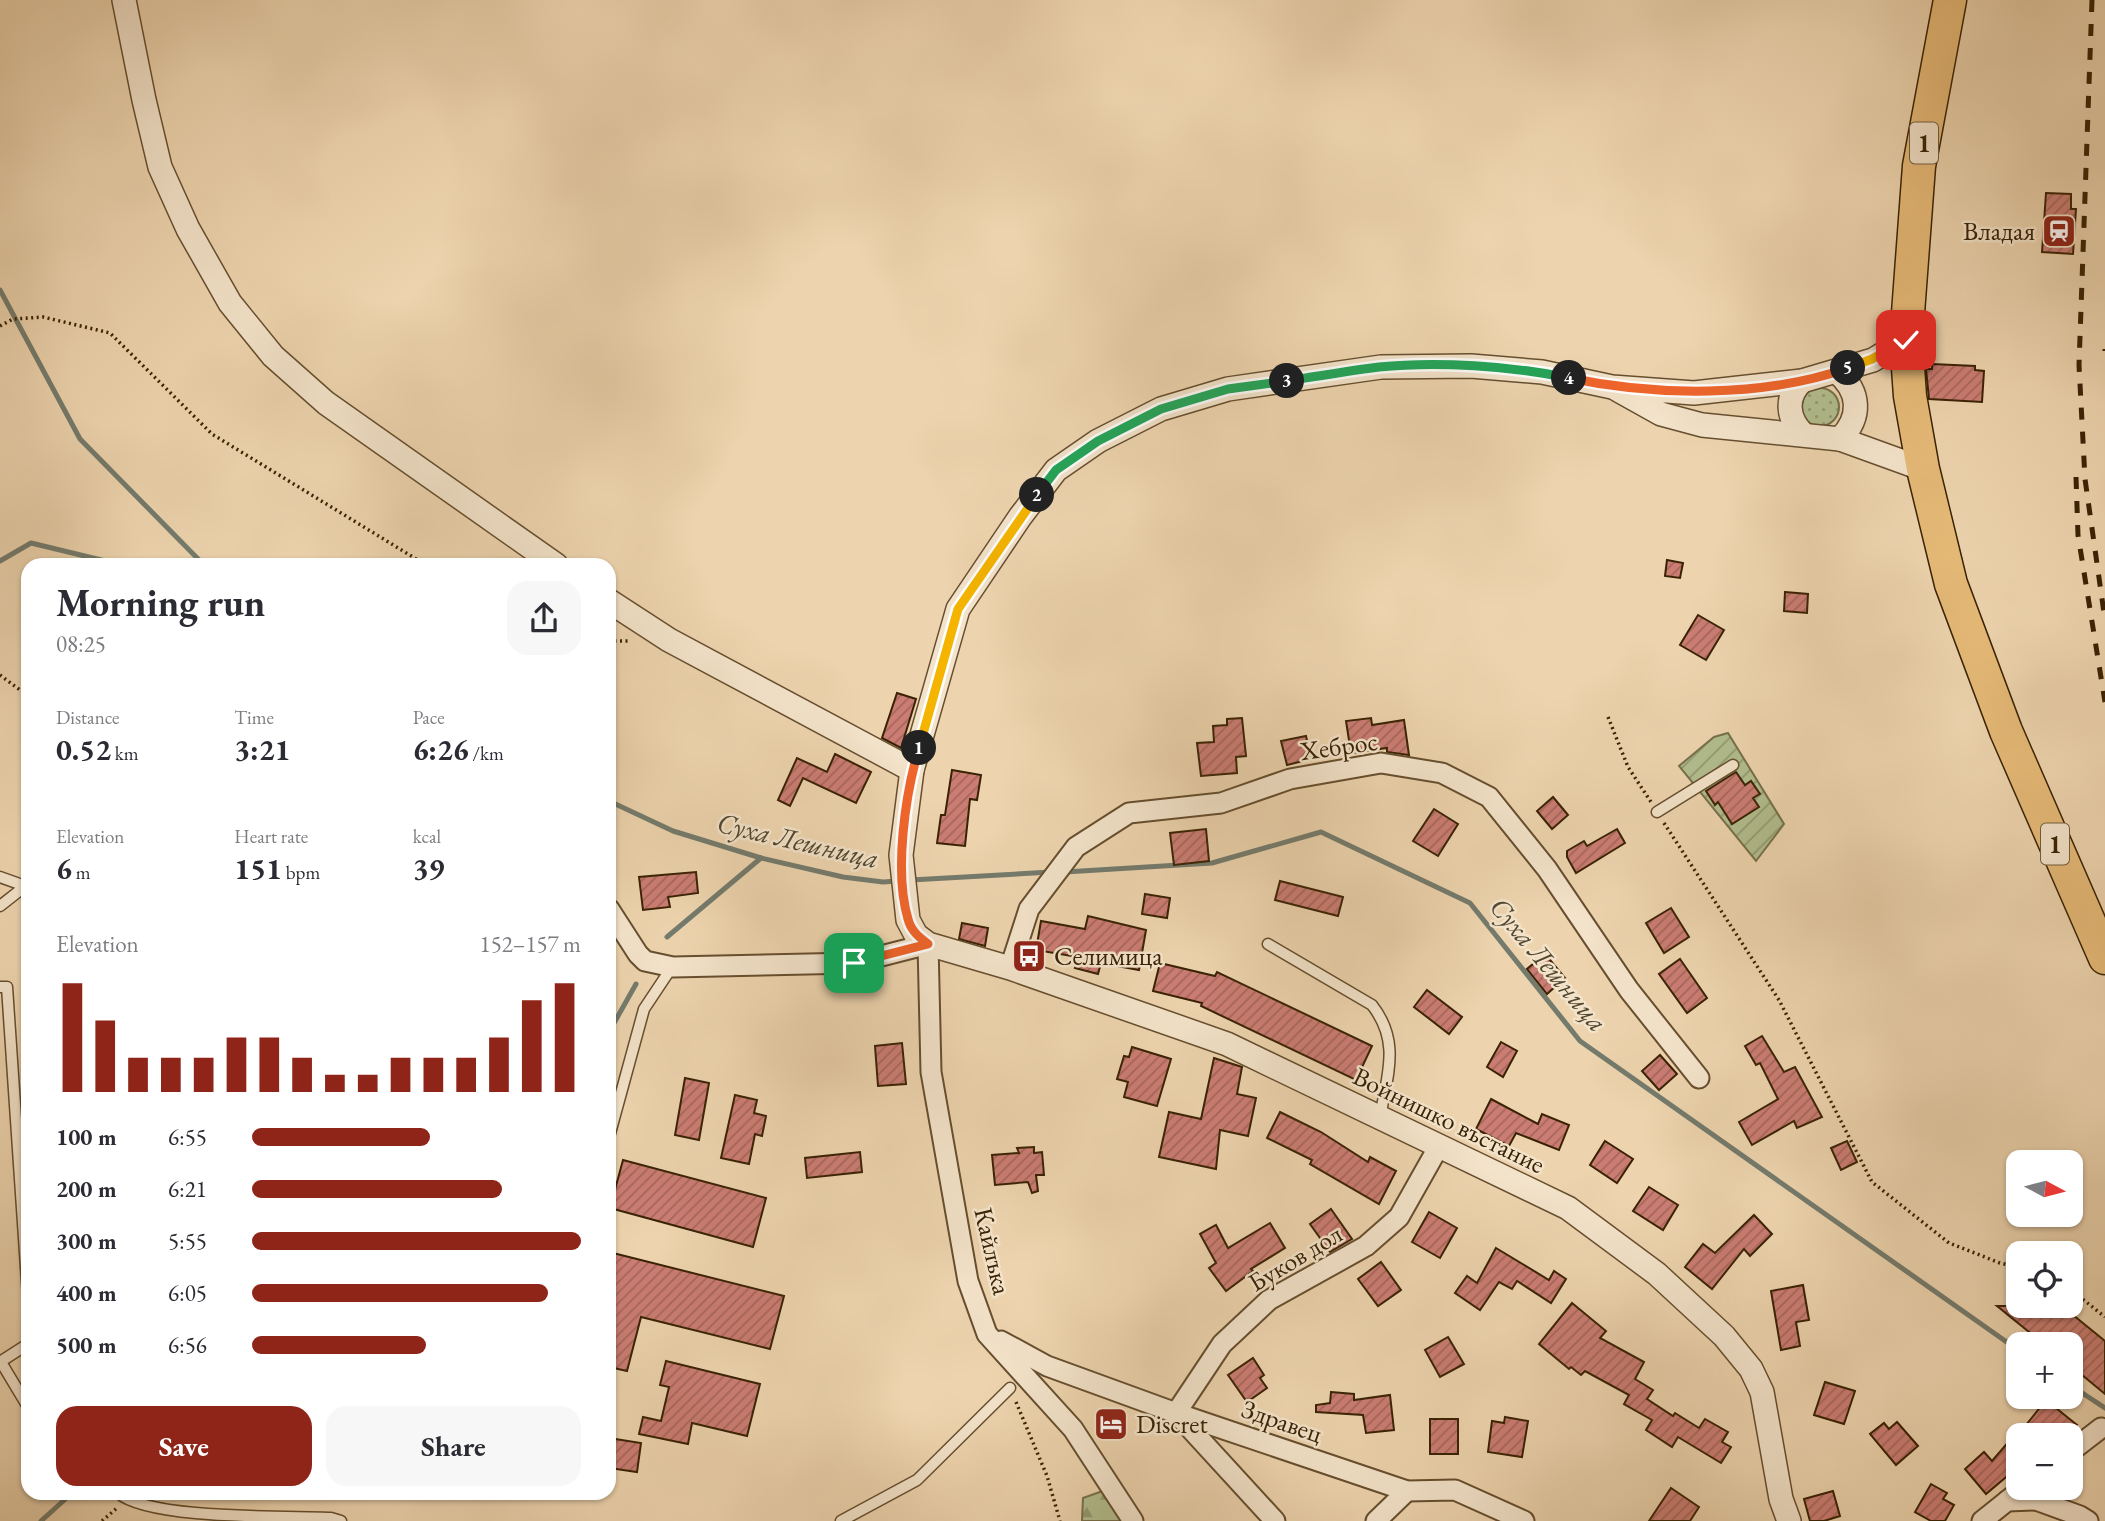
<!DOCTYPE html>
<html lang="en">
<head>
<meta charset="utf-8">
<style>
	body { margin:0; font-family:"EB Garamond",serif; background:#f7f7f7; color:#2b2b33; height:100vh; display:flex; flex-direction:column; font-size:26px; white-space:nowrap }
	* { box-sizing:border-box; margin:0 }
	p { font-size:23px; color:#7c7c81 }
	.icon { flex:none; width:38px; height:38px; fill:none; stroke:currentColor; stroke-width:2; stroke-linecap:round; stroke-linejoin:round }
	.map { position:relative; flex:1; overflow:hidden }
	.drawer { position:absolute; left:21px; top:558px; width:595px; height:942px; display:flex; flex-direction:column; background:#fff; border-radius:21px; box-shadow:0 2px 5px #0004 }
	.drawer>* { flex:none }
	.needle { width:46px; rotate:97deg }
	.fabs { position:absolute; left:2006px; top:1150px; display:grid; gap:14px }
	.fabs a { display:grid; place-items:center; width:77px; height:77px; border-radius:14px; background:#fff; box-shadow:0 2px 5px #0004; font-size:35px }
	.pin { position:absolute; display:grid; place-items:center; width:60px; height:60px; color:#fff; margin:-30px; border-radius:14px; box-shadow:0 4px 10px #0006 }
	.km { position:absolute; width:35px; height:35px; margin:-18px; border-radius:50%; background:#222; color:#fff; font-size:19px; line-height:35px; text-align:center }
	.round { display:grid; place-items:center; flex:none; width:74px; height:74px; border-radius:21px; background:#f7f7f7 }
	.overview { display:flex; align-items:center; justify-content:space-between; height:119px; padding:0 35px }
	h1 { font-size:38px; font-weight:700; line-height:52px }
	.metrics { display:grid; grid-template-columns:repeat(3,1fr); gap:10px; height:119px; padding:7px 35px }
	.metrics div { display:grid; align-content:center }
	.metrics b { font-size:30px; font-weight:700 }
	.metrics small { font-size:19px; font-weight:400 }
	.metrics p { font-size:19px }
	.chart { height:196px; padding:14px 35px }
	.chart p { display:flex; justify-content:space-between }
	.chart svg { width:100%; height:126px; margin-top:7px; stroke:#8f2418; stroke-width:6 }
	.cta { display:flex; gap:14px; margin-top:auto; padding:14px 35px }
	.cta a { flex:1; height:80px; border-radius:21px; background:#8f2418; color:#fff; font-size:28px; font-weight:700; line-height:80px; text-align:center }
	.cta a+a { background:#f7f7f7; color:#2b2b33 }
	ul { padding:0 35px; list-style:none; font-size:23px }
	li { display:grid; grid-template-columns:112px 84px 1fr; align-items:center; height:52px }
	li i { height:18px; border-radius:9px; background:#8f2418 }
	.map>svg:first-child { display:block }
</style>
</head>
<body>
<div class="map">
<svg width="2105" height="1521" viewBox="0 0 2105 1521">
	<defs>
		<pattern id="grass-dots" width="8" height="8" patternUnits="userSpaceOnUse" patternTransform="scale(1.75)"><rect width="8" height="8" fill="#b2be8f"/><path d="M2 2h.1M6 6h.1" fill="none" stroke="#929a73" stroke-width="1.8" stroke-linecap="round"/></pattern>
		<pattern id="forest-firs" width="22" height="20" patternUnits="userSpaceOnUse" patternTransform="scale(1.75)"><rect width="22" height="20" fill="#b2be8f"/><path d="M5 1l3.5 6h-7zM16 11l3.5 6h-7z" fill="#929a73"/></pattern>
		<pattern id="garden-furrows" width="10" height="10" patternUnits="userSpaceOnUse" patternTransform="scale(1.75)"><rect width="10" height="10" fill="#b2be8f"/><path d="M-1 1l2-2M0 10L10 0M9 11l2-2" fill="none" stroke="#929a73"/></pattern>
		<pattern id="building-hatch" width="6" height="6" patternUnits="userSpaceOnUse" patternTransform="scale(1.75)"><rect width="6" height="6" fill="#cb7d73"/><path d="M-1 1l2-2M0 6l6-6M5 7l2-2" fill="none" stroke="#a6665c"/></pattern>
	</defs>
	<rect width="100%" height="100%" fill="#edd4ae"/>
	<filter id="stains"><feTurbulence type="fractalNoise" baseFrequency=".00286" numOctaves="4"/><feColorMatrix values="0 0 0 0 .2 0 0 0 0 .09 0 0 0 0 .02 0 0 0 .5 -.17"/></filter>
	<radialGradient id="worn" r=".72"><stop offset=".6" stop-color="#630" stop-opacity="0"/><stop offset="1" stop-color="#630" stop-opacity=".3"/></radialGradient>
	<!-- grass -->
	<circle fill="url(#grass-dots)" stroke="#76704a" stroke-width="2" cx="1820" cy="407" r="19"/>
	<!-- forest -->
	<path fill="url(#forest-firs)" stroke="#76704a" stroke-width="2" d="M1111,1488L1127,1521H1082L1083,1498Z"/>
	<!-- garden -->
	<path fill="url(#garden-furrows)" stroke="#76704a" stroke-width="2" d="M1728,733L1784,824L1756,861L1679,766L1714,737Z"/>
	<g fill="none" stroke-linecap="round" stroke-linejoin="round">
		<!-- stream -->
		<g stroke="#747b6d" stroke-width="5">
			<path d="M0,290L80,439L204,565"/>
			<path d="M0,561L31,543L122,565"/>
			<path d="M609,801L673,831L761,858L843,877L883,882L898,881"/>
			<path d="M1065,872L1212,863L1321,832L1470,903L1580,1041L2018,1350"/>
			<path d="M911,880L1051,872"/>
			<path d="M667,937L761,858"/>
			<path d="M609,1032L636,984"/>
			<path d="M2070,1385L2105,1408"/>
			<path d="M41,1521L72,1493"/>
		</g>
	</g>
	<!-- building -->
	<g fill="url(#building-hatch)" stroke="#392204" stroke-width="2">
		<path d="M2046,193L2071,194V209H2076L2073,254L2042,252Z"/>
		<path d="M1932,364L1975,366V370L1984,371L1982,402L1929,399L1926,369H1932Z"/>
		<path d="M1667,560L1683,563L1680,578L1665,576Z"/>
		<path d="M1785,592L1808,594L1807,613L1784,611Z"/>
		<path d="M1698,615L1724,630L1706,660L1680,645Z"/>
		<path d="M897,693L916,699L901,748L882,738Z"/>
		<path d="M1242,718L1246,756L1236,757L1237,773L1201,776L1197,743L1214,742L1213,726L1227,725V719Z"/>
		<path d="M1371,718L1372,725L1404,720L1409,755L1387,752V748L1351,753L1346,721Z"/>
		<path d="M1306,736L1311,759L1287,765L1281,741Z"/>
		<path d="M835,754L871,772L856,803L803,778L790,806L778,800L797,758L827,772Z"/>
		<path d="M952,770L981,775L977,800L970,799L965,846L937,843L941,815H945Z"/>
		<path d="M1736,772L1745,785L1751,781L1760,794L1753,798L1759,807L1732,824L1718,802L1715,805L1706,791Z"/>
		<path d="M1553,797L1568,815L1552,829L1537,811Z"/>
		<path d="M1434,809L1458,824L1438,856L1413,841Z"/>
		<path d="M1206,829L1209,861L1174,865L1170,833Z"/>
		<path d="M1617,829L1625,843L1576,873L1567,857V851L1584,841L1587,846Z"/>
		<path d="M696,872L698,893L668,897L670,907L643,910L639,877Z"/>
		<path d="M1280,881L1343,897L1338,916L1275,900Z"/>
		<path d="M1145,894L1170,898L1167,918L1142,914Z"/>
		<path d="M1671,908L1689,937L1664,953L1646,923Z"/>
		<path d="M1088,916L1146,930L1139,970L1101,963L1098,974L1075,968L1078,957L1036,950L1041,921L1085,929Z"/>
		<path d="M962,923L988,928L985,946L959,939Z"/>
		<path d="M1545,954L1565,978L1547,994L1527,969Z"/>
		<path d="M1680,959L1707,998L1687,1013L1659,974Z"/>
		<path d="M1160,963L1215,976L1217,972L1372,1046L1356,1080L1201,1006L1202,1003L1153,991Z"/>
		<path d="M1427,990L1462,1017L1449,1034L1414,1007Z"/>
		<path d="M1762,1036L1784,1072L1795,1067L1822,1117L1797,1128L1794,1121L1752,1145L1739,1122L1778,1099L1760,1063L1756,1065L1745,1046Z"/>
		<path d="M1501,1042L1517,1051L1503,1077L1487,1067Z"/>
		<path d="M902,1043L906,1084L878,1086L875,1046Z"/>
		<path d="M1132,1047L1171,1059L1157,1106L1124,1097L1128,1082L1117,1079L1124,1056L1129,1057Z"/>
		<path d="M1660,1055L1677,1074L1659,1090L1642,1071Z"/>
		<path d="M1214,1058L1242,1067L1237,1094L1256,1098L1248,1136L1220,1130L1216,1169L1159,1157L1169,1112L1201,1119Z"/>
		<path d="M685,1078L709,1083L699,1140L675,1135Z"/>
		<path d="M735,1095L757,1100L754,1113L766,1116L762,1136L755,1134L749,1164L721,1158Z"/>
		<path d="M1491,1099L1538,1124L1542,1114L1569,1125L1559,1150L1516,1133L1509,1146L1476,1129Z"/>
		<path d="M1280,1112L1321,1132L1368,1162L1370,1157L1396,1171L1379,1204L1310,1164L1312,1160L1267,1138Z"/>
		<path d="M1605,1141L1633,1159L1617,1183L1590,1165Z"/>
		<path d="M1847,1141L1857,1162L1841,1170L1831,1148Z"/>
		<path d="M1034,1147V1153L1042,1152L1044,1175H1036L1038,1191L1032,1193L1028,1182L995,1185L992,1155L1019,1153L1017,1148Z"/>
		<path d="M860,1152L862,1172L807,1178L805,1158Z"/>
		<path d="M623,1160L766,1198L753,1247L610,1208Z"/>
		<path d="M1649,1187L1678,1205L1663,1230L1633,1211Z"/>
		<path d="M1331,1209L1352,1239L1330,1252L1310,1224Z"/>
		<path d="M1429,1212L1457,1228L1440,1258L1412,1242Z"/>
		<path d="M1754,1215L1772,1234L1750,1256L1744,1249L1712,1289L1685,1267L1703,1244L1715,1253Z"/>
		<path d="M1270,1223L1285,1248L1251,1269L1253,1271L1226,1291L1209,1268L1216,1263L1200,1234L1216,1225L1228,1248Z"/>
		<path d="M1496,1248L1549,1280L1554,1271L1566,1279L1551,1303L1517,1281L1512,1289L1499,1282L1480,1310L1455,1293L1467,1276L1477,1283Z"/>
		<path d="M609,1252L784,1296L770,1349L641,1317L627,1371L609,1367Z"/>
		<path d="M1381,1262L1401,1290L1378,1306L1358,1279Z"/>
		<path d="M1803,1285L1809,1320L1796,1322L1800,1346L1781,1350L1771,1291Z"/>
		<path d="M1572,1303L1606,1331L1600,1338L1644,1362L1635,1379L1653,1390L1647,1399L1673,1416L1675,1413L1699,1428L1705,1419L1728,1432L1722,1442L1731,1447L1721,1463L1678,1437L1672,1447L1646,1430L1652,1420L1624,1404L1629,1395L1585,1371L1581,1375L1571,1367L1569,1369L1539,1344Z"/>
		<path d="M1997,1306H2062L2105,1341V1394L2070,1365V1344H2044Z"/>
		<path d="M1448,1337L1464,1364L1440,1377L1425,1350Z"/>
		<path d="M1253,1358L1264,1375L1260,1378L1267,1388L1247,1402L1228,1375Z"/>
		<path d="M666,1361L760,1384L747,1436L692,1423L688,1444L639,1434L643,1417L661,1421L669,1387L660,1385Z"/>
		<path d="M1825,1382L1855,1391L1844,1424L1814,1415Z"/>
		<path d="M1331,1392L1354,1394V1400L1390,1395L1394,1430L1366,1433L1363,1415L1316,1412V1405L1330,1403Z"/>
		<path d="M2046,1400L2077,1425L2069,1435H2018Z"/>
		<path d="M1505,1417L1528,1421L1522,1457L1488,1452L1492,1421L1504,1423Z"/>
		<rect x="1430" y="1419" width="28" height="35"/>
		<path d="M1897,1422L1918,1446L1896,1465L1870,1434L1884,1423L1889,1429Z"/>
		<path d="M2018,1431V1467L1986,1494L1965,1469L1984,1452L1992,1461Z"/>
		<path d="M609,1438L641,1443L637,1472L609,1468Z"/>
		<path d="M1931,1484L1947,1493L1943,1499L1954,1505L1945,1521H1931L1915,1512Z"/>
		<path d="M1671,1488L1699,1507L1690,1521H1649Z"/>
		<path d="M1833,1491L1840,1516L1824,1521H1810L1804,1499Z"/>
	</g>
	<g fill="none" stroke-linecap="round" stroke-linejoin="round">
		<!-- service casing -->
		<g stroke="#664e2e" stroke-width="13">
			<g id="service">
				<path d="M1657,812L1733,765"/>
				<path d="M0,877L28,887"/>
				<path d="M0,906L28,884"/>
				<path d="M1268,944L1372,1005C1401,1042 1387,1075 1380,1118"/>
				<path d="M0,987H7L28,1297"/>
				<path d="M609,1137L644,1009L672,967"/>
				<path d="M0,1362L28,1344"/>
				<path d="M1,1362L28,1407"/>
				<path d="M118,1493C150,1520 285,1516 331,1518L341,1521"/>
				<path d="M841,1521L917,1480L1010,1388"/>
			</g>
		</g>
		<!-- minor casing -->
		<g stroke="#664e2e" stroke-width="23">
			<g id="minor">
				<path d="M609,909L638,954L645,961L673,967L854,963L928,944L931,1072L968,1281L987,1334L1073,1429L1133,1521"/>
				<path d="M1010,968L1029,909L1076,847L1129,813L1221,803L1290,779L1381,763L1442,773L1489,797L1547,869L1629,990L1699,1078"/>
				<path d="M1001,1341L1047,1366L1176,1413L1407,1491L1455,1490L1524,1521"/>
				<path d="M2070,1452L2101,1428"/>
				<path d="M2007,1501L2036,1500L2080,1516L2088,1521"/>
				<path d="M1275,1521L1176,1413L1222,1344L1269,1300L1366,1246L1399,1217L1439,1146"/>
				<path d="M1376,1521L1407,1491"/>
				<path d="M1982,1521L2017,1493"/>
			</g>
		</g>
		<!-- tertiary casing -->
		<g stroke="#664e2e" stroke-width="26">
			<g id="tertiary">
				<path d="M124,0L144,100L160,167L188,229L230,303L273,356L326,403L556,565"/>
				<path d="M1837,372C1860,391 1862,417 1840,439"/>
				<path d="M1802,381C1785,397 1787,418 1803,434"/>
				<path d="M1618,390L1661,414L1702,425L1840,439L1923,469"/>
				<path d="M609,601L669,640L912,770"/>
				<path d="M1789,1521L1781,1499L1762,1392L1751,1369L1724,1336L1657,1274L1568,1208L1227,1044L1010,968L928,944L916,935L908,920L901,855L912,770L958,609L1020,517L1056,470L1098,441L1161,409L1228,389L1381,367L1471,366L1542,372L1612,387L1694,393L1802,381L1873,360L1906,340"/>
			</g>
		</g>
		<!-- trunk casing -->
		<g stroke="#392204" stroke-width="35">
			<path id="trunk" d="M1950,0L1919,166L1906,340L1910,396L1923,469L1951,584L2006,731L2105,958"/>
		</g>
		<!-- path -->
		<g stroke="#392204" stroke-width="3.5" stroke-dasharray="2 3.5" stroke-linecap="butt">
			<path d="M0,326L13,319L43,317L110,333L212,434L426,565"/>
			<path d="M609,641H631"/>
			<path d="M0,675L28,696"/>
			<path d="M1608,717L1628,767L1651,802"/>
			<path d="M1664,823L1779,1000L1872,1182L1949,1243L2000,1263L2018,1267"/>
			<path d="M2070,1289L2105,1317"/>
			<path d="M1016,1402L1047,1476L1060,1521"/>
			<path d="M102,1521L117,1508"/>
		</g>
		<!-- service -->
		<use href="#service" stroke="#f3e3ca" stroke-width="10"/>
		<!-- minor -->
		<use href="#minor" stroke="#f3e3ca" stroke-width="19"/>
		<!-- tertiary -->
		<use href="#tertiary" stroke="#f3e3ca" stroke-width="23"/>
		<!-- trunk -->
		<use href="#trunk" stroke="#e6ba77" stroke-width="32"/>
		<!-- rail -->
		<g stroke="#392204" stroke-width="5" stroke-dasharray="12 12" stroke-linecap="butt">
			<path d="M2092,0L2079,365L2085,479L2105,620"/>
			<path d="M2105,349V351"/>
			<path d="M2076,477L2078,535L2105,702"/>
		</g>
	</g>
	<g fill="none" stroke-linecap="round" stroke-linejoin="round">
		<!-- split-1 casing -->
		<g stroke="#fff" stroke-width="14">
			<path id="split-1" d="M854,963L928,944C919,937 911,931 908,919C894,872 905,795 919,748"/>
		</g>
		<!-- split-2 casing -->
		<g stroke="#fff" stroke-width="14">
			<path id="split-2" d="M919,748L958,609L1037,495"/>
		</g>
		<!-- split-3 casing -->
		<g stroke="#fff" stroke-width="14">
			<path id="split-3" d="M1037,495L1056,470L1098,441L1161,409L1228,389L1287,381"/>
		</g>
		<!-- split-4 casing -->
		<g stroke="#fff" stroke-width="14">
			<path id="split-4" d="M1287,381C1318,376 1348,371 1379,367C1437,361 1512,366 1569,378"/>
		</g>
		<!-- split-5 casing -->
		<g stroke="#fff" stroke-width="14">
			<path id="split-5" d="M1569,378C1655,396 1763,398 1848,368"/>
		</g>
		<!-- split-6 casing -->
		<g stroke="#fff" stroke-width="14">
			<path id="split-6" d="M1848,368L1872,359L1906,340"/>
		</g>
		<!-- split-1 -->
		<use href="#split-1" stroke="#f0652b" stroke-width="9"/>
		<!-- split-2 -->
		<use href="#split-2" stroke="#f5b400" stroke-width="9"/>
		<!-- split-3 -->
		<use href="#split-3" stroke="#22a559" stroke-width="9"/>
		<!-- split-4 -->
		<use href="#split-4" stroke="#22a559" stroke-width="9"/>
		<!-- split-5 -->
		<use href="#split-5" stroke="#f0652b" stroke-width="9"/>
		<!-- split-6 -->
		<use href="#split-6" stroke="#f5b400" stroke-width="9"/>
	</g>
	<!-- icons -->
	<defs>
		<g id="station-square" transform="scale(1.75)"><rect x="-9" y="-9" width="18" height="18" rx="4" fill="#8f2418" stroke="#f3e3ca"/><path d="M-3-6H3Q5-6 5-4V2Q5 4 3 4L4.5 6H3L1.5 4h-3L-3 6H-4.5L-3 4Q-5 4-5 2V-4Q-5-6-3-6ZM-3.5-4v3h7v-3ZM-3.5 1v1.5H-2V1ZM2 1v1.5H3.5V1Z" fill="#fff"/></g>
		<g id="bus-square" transform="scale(1.75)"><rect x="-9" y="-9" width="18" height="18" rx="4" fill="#8f2418" stroke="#f3e3ca"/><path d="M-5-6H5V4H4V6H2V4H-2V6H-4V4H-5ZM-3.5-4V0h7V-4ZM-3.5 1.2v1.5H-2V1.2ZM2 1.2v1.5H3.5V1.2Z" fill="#fff"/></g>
		<g id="hotel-square" transform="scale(1.75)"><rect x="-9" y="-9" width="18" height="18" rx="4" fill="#8f2418" stroke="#f3e3ca"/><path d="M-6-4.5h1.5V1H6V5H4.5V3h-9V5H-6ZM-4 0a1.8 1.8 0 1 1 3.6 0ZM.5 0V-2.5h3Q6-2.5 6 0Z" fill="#fff"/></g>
	</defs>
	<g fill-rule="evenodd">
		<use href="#station-square" x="2059" y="231"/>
		<use href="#bus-square" x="1029" y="956"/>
		<use href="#hotel-square" x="1111" y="1424"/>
	</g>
	<g text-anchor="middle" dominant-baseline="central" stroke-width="5" stroke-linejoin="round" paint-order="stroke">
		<!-- shield labels -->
		<g fill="#f3e3ca" stroke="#715c3f" stroke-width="2">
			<rect x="1910" y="122.5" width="28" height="41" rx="5"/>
			<rect x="2041" y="823.5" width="28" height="41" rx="5"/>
		</g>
		<g font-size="24" font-weight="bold" fill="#392204">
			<text x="1924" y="143">1</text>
			<text x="2055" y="844">1</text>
		</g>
		<!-- poi labels -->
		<g font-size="26" fill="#392204" stroke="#f3e3ca" text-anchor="start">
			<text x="2035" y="231" text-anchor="end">Владая</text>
			<text x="1054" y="956">Селимица</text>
			<text x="1136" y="1424">Discret</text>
		</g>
		<!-- street labels -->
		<g font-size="26" fill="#392204" stroke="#f3e3ca">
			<text transform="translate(1339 746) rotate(-8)">Хеброс</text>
			<text transform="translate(1449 1120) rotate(26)">Войнишко въстание</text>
			<text transform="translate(993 1251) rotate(77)">Кайлъка</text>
			<text transform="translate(1295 1258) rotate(-31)">Буков дол</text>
			<text transform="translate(1282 1421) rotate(19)">Здравец</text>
		</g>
		<!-- water labels -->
		<g font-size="28" font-style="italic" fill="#524730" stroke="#f3e3ca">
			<text transform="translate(798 840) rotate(13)">Суха Лешница</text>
			<text transform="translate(1549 964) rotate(50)">Суха Лешница</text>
		</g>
	</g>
	<rect width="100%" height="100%" filter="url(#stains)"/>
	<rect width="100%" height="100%" fill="url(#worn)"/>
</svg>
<div class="fabs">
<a><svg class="needle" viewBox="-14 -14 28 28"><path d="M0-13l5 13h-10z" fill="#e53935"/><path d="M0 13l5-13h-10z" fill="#7c7c81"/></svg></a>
<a><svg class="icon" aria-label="locate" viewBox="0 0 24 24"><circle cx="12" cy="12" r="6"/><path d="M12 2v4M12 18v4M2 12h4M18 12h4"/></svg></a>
<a>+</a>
<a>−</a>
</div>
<div class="pin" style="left:854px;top:963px;background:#1e9e55"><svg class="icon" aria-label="arrive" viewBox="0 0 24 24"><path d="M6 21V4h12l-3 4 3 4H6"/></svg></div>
<div class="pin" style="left:1906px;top:340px;background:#d93025"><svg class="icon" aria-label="check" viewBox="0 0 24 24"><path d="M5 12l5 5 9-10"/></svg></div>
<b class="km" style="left:919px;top:748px">1</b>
<b class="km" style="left:1037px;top:495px">2</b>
<b class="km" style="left:1287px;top:381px">3</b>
<b class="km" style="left:1569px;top:378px">4</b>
<b class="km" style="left:1848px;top:368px">5</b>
<section class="drawer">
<div class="overview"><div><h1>Morning run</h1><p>08:25</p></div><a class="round"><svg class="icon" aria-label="share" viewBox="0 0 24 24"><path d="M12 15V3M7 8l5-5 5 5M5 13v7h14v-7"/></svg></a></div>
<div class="metrics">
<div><p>Distance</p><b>0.52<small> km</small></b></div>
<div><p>Time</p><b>3:21</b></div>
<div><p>Pace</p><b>6:26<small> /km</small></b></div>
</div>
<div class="metrics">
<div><p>Elevation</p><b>6<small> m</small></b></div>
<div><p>Heart rate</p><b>151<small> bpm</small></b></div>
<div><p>kcal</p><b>39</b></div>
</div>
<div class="chart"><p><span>Elevation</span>152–157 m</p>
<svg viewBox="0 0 160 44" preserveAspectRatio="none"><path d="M5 44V6M15 44V19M25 44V32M35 44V32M45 44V32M55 44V25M65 44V25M75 44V32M85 44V38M95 44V38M105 44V32M115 44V32M125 44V32M135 44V25M145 44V12M155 44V6"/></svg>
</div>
<ul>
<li><b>100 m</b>6:55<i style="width:54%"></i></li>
<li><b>200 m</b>6:21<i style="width:76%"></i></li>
<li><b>300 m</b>5:55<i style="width:100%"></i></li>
<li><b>400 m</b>6:05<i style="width:90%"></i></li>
<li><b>500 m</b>6:56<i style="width:53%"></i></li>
</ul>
<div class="cta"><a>Save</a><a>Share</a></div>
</section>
</div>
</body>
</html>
